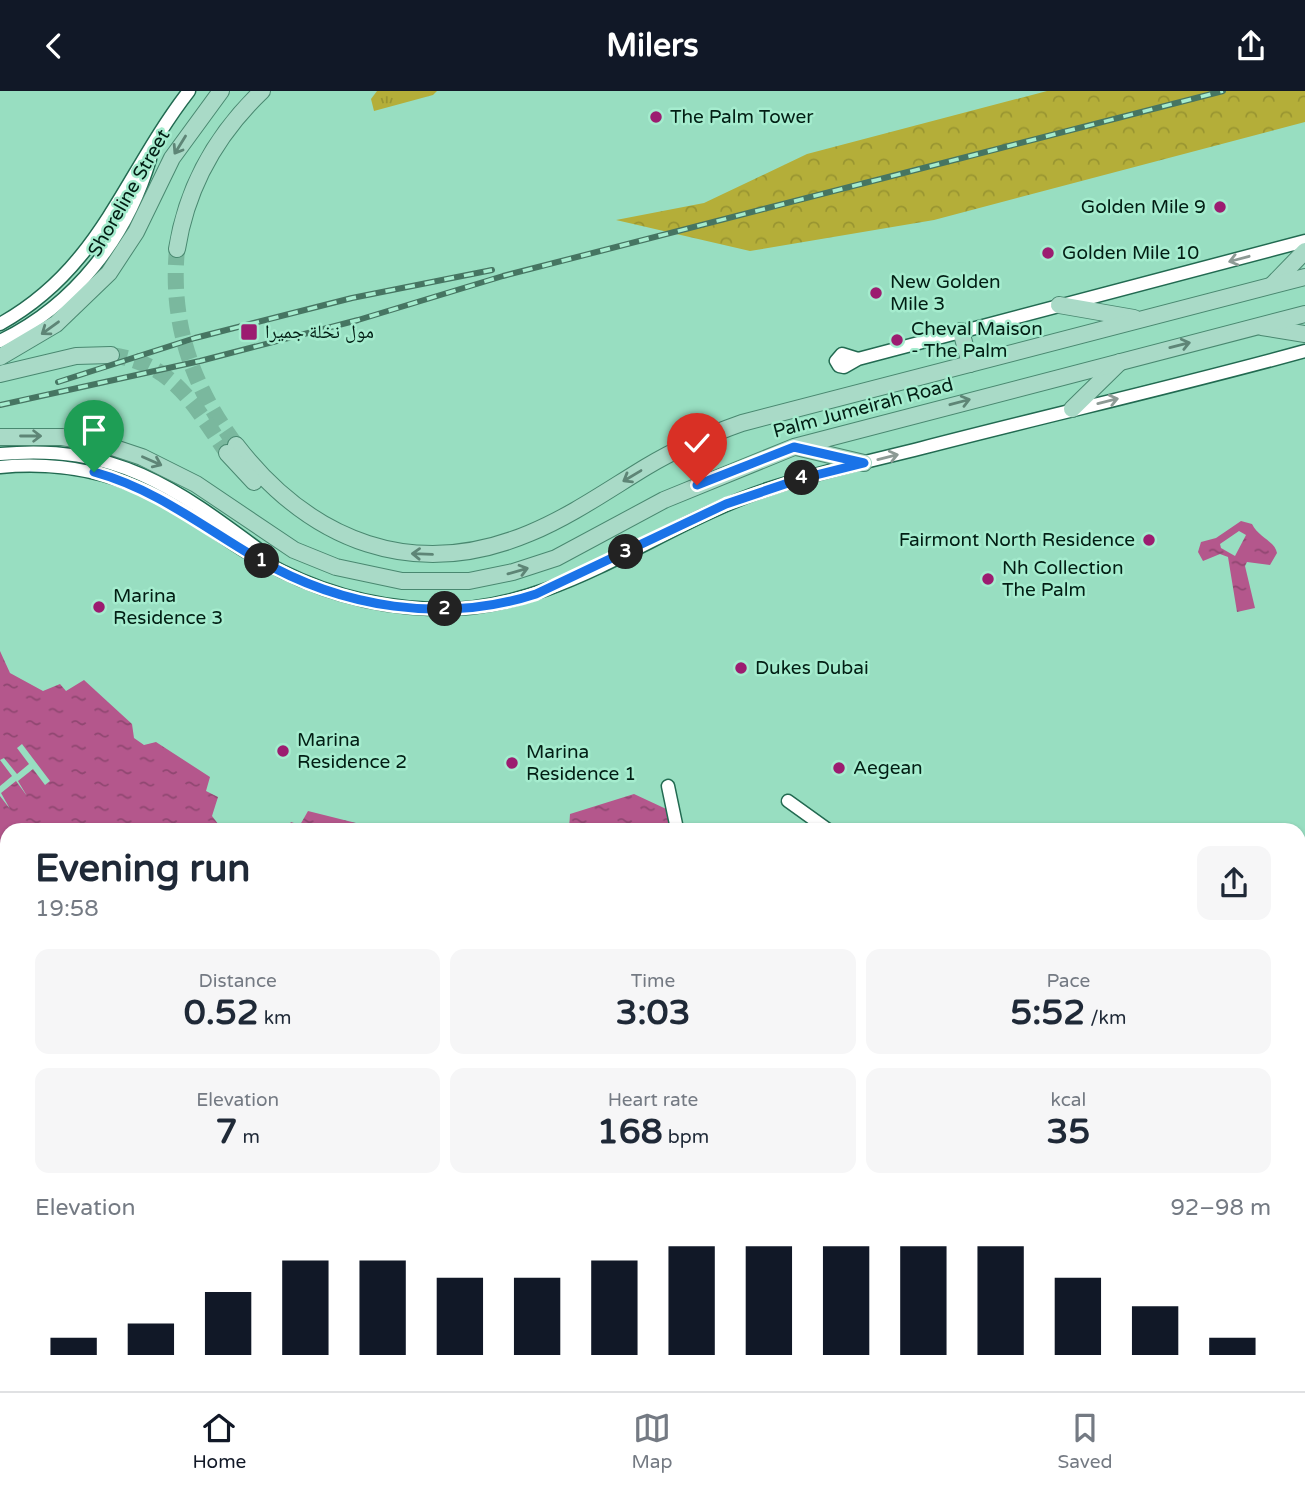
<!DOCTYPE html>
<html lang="en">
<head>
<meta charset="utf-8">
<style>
	body { margin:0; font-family:"Varela Round","Noto Naskh Arabic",sans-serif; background:#f6f6f7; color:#1f2937; height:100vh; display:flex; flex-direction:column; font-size:26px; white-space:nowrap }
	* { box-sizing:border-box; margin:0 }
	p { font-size:23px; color:#747a83 }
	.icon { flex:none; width:38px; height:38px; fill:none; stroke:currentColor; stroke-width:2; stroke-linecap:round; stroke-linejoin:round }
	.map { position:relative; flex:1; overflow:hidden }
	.side { position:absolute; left:0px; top:732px; width:1306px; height:569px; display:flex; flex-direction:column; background:#fff; border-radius:21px 21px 0 0; box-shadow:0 2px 5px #0004 }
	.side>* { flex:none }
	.pin { position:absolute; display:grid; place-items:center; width:60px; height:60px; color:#fff; margin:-72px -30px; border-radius:50% 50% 50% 0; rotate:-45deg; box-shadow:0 0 7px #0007 }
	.pin .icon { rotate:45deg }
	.km { position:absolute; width:35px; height:35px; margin:-18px; border-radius:50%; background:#222; color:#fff; font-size:19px; line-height:35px; text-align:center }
	.round { display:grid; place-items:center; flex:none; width:74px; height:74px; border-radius:14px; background:#f6f6f7 }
	.head { display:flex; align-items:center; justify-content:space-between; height:119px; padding:0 35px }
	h1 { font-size:38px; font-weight:700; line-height:52px }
	.metrics { display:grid; grid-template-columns:repeat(3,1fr); gap:10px; height:119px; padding:7px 35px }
	.metrics div { display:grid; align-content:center; border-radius:14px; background:#f6f6f7; text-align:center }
	.metrics b { font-size:35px; font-weight:700 }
	.metrics small { font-size:19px; font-weight:400 }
	.metrics p { font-size:19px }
	.chart { height:196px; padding:14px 35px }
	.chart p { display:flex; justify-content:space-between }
	.chart svg { width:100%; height:126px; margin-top:7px; stroke:#111827; stroke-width:6 }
	header { display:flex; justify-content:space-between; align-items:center; height:91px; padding:0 35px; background:#111827; color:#fff; font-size:32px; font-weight:700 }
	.menu { display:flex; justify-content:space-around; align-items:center; height:98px; border-top:2px solid #e0e1e3; background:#fff; font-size:19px; color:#747a83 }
	.menu a { display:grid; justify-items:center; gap:4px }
	.menu .active { color:#111827 }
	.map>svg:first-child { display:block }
</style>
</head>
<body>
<header><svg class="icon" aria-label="back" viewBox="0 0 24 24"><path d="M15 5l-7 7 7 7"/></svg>Milers<svg class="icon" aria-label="share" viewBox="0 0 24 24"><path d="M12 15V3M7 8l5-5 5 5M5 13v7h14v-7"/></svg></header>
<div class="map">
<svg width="1305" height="1300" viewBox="0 0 1305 1300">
	<defs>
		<pattern id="grass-tufts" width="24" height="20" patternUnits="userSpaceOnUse" patternTransform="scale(1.75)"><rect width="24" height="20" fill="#b4ae39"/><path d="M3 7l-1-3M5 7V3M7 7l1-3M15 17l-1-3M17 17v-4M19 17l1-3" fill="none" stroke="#999531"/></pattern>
		<pattern id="forest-crowns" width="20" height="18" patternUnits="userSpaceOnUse" patternTransform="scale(1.75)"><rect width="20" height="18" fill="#b4ae39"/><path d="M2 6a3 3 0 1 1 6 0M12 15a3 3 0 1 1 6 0" fill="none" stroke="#999531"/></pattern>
		<pattern id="water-ripples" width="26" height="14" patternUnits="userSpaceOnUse" patternTransform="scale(1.75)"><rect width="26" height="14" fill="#b4578c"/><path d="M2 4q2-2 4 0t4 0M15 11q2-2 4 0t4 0" fill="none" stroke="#904771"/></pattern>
	</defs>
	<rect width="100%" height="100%" fill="#98dec1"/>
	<!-- grass -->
	<path fill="url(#grass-tufts)" d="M377,0H437L433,4L374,20L371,8Z"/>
	<!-- forest -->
	<path fill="url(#forest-crowns)" d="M1047,0H1305V31L934,129L750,160L616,129L704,112L807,63Z"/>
	<!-- water -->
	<g fill="url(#water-ripples)" fill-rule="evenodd">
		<path d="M1241,430L1252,433C1259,447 1275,450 1277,462L1270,474L1247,471L1245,475L1255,517L1237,521L1228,466L1220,463L1203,470L1198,461L1201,451L1216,447ZM1239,440L1246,444L1235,465L1221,457L1220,453Z"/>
		<path d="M0,560L10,582L43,600L60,593L66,600L84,589L132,633L134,647L144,654L156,651L210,686L206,700L218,706L212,725L222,738H7V996L0,990Z"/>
		<path d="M634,703L677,723L680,738H569L570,723Z"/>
		<path d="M308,720L368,735L372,738H286L291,731L300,734Z"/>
		<path d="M1305,902V1300H886L878,1293H1298V909Z"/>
		<path d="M340,1293H849L856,1300H344Z"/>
	</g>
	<!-- pier -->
	<path fill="#98dec1" d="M22,653L50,690L45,694L33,678L18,690L27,705L16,690L1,702L10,718L0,705V695L12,685L0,669L4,667L17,683L29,673L17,657Z"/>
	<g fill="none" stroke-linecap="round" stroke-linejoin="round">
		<!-- major-tunnel -->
		<g stroke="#7ab89e" stroke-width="16" stroke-dasharray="16 8" stroke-linecap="butt">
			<path d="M177,158C170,232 192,295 236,354"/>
			<path d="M111,264C174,273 193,313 227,362"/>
		</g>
		<!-- minor casing -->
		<g stroke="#226a51" stroke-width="15">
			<g id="minor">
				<path d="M0,233C101,177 123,85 189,0"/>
				<path d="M0,250C75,214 127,146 150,68"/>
				<path d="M858,268L842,263L836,270L839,275L844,276L858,268L1305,150"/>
				<path d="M0,363C117,352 177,398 266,464"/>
				<path d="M0,376C63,370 125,383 179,417C207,433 232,454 261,469C313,499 372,516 432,518C556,523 655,435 768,398C818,381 871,370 922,357C1049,324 1178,295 1305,260"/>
				<path d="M668,695L677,738"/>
				<path d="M788,710L827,738"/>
				<path d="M0,1142L7,1149"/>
				<path d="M161,1293L168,1300"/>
			</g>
		</g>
		<!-- major casing -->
		<g stroke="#498870" stroke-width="18">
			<g id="major">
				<path d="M177,158C187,95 216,44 262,0"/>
				<path d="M1272,194L1305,160"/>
				<path d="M1059,214L1134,227"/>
				<path d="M1262,236L1305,243"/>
				<path d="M961,240L970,273"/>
				<path d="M0,266L56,233L109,182L136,141L172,67L221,0"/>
				<path d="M0,283L76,265L111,264"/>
				<path d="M1072,318L1120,271"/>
				<path d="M0,346H62L103,353L142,366L196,393L294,459L336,476L402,490H469L513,481L556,467L664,409L794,356L1305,223"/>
				<path d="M236,354C311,451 414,491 530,442C571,425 608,399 646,376C676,358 708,344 742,332L1305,186"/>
				<path d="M796,356L864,372"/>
				<path d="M227,362L254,391"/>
			</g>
		</g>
		<!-- minor -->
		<use href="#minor" stroke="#fff" stroke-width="12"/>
		<!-- major -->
		<use href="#major" stroke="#a9dac7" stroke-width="16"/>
		<!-- rail casing -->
		<g stroke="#467562" stroke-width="6">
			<g id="rail">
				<path d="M58,291L195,247L352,207L492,179"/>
				<path d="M0,314L200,270L358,229L503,185L1223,0"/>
			</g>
		</g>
		<!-- rail -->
		<use href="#rail" stroke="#a5ecce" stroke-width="3.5" stroke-dasharray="10" stroke-linecap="butt"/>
	</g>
	<!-- one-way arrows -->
	<defs><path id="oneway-shaft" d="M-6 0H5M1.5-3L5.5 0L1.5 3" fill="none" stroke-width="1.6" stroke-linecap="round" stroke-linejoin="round" transform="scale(1.75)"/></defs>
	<g stroke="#5e8576">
		<use href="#oneway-shaft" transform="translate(180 54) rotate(122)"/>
		<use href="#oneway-shaft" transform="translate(50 237) rotate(144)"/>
		<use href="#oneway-shaft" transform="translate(1180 254) rotate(-14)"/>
		<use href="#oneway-shaft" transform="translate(960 311) rotate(-15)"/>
		<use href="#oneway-shaft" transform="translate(31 345)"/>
		<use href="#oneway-shaft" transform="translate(152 370) rotate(24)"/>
		<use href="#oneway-shaft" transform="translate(632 385) rotate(149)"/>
		<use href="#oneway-shaft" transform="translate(422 463) rotate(-178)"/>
		<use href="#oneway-shaft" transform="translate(518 480) rotate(-16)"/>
	</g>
	<g stroke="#8d9a95">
		<use href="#oneway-shaft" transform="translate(1239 168) rotate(165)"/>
		<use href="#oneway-shaft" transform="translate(1108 310) rotate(-14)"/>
		<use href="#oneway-shaft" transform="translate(888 366) rotate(-14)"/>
	</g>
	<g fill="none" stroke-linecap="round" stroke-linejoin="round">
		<!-- route casing -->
		<g stroke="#fff" stroke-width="14">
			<path id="route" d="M94,381C156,398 203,436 258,468C342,517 444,533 536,503L726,413L800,388L864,372L794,356L697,394"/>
		</g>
		<!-- route -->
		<use href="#route" stroke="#1a73e8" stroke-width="9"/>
	</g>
	<!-- markers -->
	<g fill="#9c1c70" stroke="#a5ecce" stroke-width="2.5">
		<circle cx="656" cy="26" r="7"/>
		<circle cx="1220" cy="116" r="7"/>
		<circle cx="1048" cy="162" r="7"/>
		<circle cx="876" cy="202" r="7"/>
		<rect x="240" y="232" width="18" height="18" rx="3.5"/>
		<circle cx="897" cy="249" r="7"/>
		<circle cx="1149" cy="449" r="7"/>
		<circle cx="988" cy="488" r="7"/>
		<circle cx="99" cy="516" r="7"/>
		<circle cx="741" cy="577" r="7"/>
		<circle cx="283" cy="660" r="7"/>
		<circle cx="512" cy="672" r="7"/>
		<circle cx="839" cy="677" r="7"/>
	</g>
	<g text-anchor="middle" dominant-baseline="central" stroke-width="5" stroke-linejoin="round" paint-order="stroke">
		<!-- poi labels -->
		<g font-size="19" fill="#021e14" stroke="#a5ecce" text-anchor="start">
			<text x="670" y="26">The Palm Tower</text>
			<text x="1206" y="116" text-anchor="end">Golden Mile 9</text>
			<text x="1062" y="162">Golden Mile 10</text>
			<text x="890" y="191">New Golden<tspan x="890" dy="22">Mile 3</tspan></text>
			<text x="911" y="238">Cheval Maison<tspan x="911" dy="22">- The Palm</tspan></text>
			<text x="265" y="241">مول نخلة جميرا</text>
			<text x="1135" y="449" text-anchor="end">Fairmont North Residence</text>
			<text x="1002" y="477">Nh Collection<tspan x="1002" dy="22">The Palm</tspan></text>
			<text x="113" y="505">Marina<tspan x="113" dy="22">Residence 3</tspan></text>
			<text x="755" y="577">Dukes Dubai</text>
			<text x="297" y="649">Marina<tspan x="297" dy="22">Residence 2</tspan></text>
			<text x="526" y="661">Marina<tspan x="526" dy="22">Residence 1</tspan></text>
			<text x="853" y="677">Aegean</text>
		</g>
		<!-- street labels -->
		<g font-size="19" fill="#021e14" stroke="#a5ecce">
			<text transform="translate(129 102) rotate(-60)">Shoreline Street</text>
			<text transform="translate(863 317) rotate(-15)">Palm Jumeirah Road</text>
		</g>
	</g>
</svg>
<div class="pin" style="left:94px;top:381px;background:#1e9e55"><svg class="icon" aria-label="arrive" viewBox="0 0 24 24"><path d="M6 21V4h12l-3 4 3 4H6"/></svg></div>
<div class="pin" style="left:697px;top:394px;background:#d93025"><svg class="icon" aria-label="check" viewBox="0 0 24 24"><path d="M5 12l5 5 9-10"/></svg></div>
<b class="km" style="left:262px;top:470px">1</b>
<b class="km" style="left:445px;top:518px">2</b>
<b class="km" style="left:626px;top:461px">3</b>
<b class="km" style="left:802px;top:387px">4</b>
<section class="side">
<div class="head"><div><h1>Evening run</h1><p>19:58</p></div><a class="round"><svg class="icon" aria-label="share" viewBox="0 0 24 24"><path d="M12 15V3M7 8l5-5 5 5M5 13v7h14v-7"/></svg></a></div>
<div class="metrics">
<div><p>Distance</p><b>0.52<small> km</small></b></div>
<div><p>Time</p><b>3:03</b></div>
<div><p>Pace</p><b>5:52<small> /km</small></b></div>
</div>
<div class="metrics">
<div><p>Elevation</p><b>7<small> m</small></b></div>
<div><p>Heart rate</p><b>168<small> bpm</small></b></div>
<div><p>kcal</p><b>35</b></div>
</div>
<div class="chart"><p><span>Elevation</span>92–98 m</p>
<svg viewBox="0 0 160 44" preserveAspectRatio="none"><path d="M5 44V38M15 44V33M25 44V22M35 44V11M45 44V11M55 44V17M65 44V17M75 44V11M85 44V6M95 44V6M105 44V6M115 44V6M125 44V6M135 44V17M145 44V27M155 44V38"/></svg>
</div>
</section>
</div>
<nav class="menu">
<a class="active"><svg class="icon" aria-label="home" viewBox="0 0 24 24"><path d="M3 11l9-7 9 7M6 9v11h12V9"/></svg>Home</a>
<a><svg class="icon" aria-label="map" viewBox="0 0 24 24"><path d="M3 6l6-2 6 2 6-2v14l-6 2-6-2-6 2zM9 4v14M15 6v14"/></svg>Map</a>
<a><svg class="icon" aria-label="saved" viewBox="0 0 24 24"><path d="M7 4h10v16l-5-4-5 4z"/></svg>Saved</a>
</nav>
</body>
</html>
